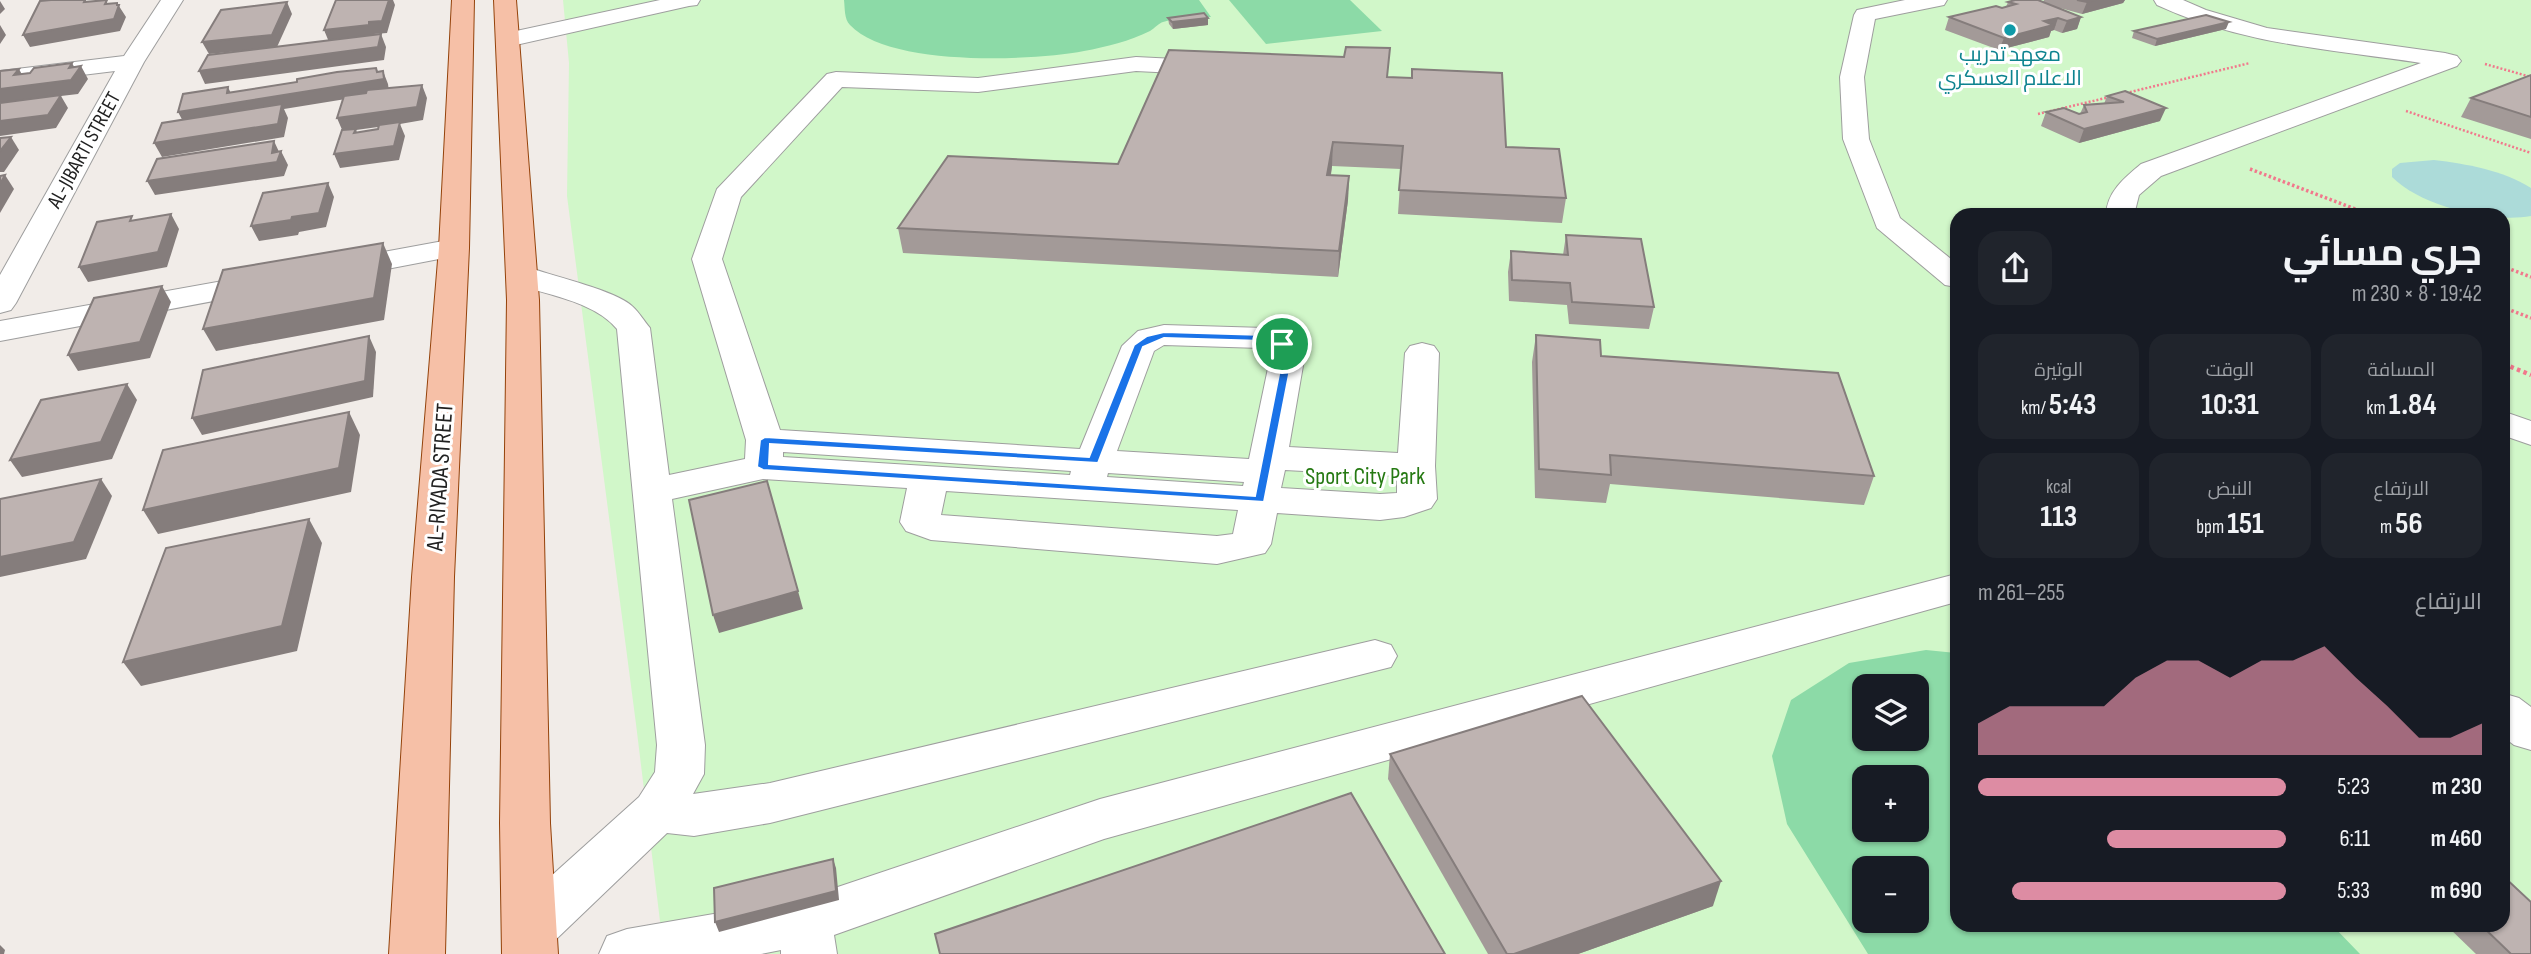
<!DOCTYPE html>
<html lang="ar">
<head>
<meta charset="utf-8">
<style>
	body { margin:0; font-family:"Sofia Sans Condensed",Cairo,sans-serif; background:#20242c; color:#f1f3f6; direction:rtl; height:100vh; display:flex; flex-direction:column; font-size:26px; white-space:nowrap }
	* { box-sizing:border-box; margin:0 }
	p { font-size:23px; color:#9ea1a6 }
	.icon { flex:none; width:38px; height:38px; fill:none; stroke:currentColor; stroke-width:2; stroke-linecap:round; stroke-linejoin:round }
	.map { position:relative; flex:1; overflow:hidden; direction:ltr }
	.details { position:absolute; left:1950px; top:208px; width:560px; height:724px; display:flex; flex-direction:column; background:#171b24; border-radius:21px; box-shadow:0 2px 5px #0004; direction:rtl }
	.details>* { flex:none }
	.controls { position:absolute; left:1852px; top:674px; display:grid; gap:14px }
	.controls a { display:grid; place-items:center; width:77px; height:77px; border-radius:14px; background:#171b24; box-shadow:0 2px 5px #0004; font-size:35px }
	.pin { position:absolute; display:grid; place-items:center; width:60px; height:60px; color:#fff; margin:-30px; border:4px solid #fff; border-radius:50%; box-shadow:0 2px 7px #0007 }
	.round { display:grid; place-items:center; flex:none; width:74px; height:74px; border-radius:21px; background:#20242c }
	.headline { display:flex; align-items:center; justify-content:space-between; height:119px; padding:0 28px }
	h1 { font-size:38px; font-weight:700; line-height:52px }
	.stats { display:grid; grid-template-columns:repeat(3,1fr); gap:10px; height:119px; padding:7px 28px }
	.stats div { display:grid; align-content:center; border-radius:18px; background:#20242c; text-align:center }
	.stats b { font-size:30px; font-weight:700 }
	.stats small { font-size:19px; font-weight:400 }
	.stats p { font-size:19px }
	.chart { height:196px; padding:14px 28px }
	.chart p { display:flex; justify-content:space-between }
	.chart svg { width:100%; height:126px; margin-top:7px; fill:#dd8ca3; opacity:.7 }
	ul { padding:0 28px; list-style:none; font-size:23px }
	li { display:grid; grid-template-columns:112px 84px 1fr; align-items:center; height:52px }
	li i { height:18px; border-radius:9px; background:#dd8ca3 }
	.map>svg:first-child { display:block }
</style>
</head>
<body>
<div class="map">
<svg width="2531" height="954" viewBox="0 0 2531 954">
	<rect width="100%" height="100%" fill="#f1ece8"/>
	<!-- park -->
	<path fill="#d1f7c9" fill-rule="evenodd" d="M563,0H2531V954H664L636,724L567,196L569,63ZM1956,215H2502V926H1956ZM1864,686H1916V738H1864ZM1864,777H1916V830H1864ZM1864,868H1916V920H1864Z"/>
	<!-- pitch -->
	<g fill="#8cdaa7" fill-rule="evenodd">
		<path d="M844,0H1199L1211,17C1197,18 1177,17 1163,22C1159,23 1155,28 1150,31C1130,41 1106,47 1084,51C1032,61 889,67 850,25C844,19 845,8 844,0Z"/>
		<path d="M1229,0H1350L1382,31L1266,44Z"/>
		<path d="M1926,650L1956,653V926H2333L2360,954H1868L1787,824L1772,756L1791,700L1849,663ZM1864,686H1916V738H1864ZM1864,777H1916V830H1864ZM1864,868H1916V920H1864Z"/>
	</g>
	<!-- water -->
	<path fill="#acdbd9" d="M2434,160C2467,164 2502,170 2531,188V216C2492,223 2422,207 2392,177V169L2400,163Z"/>
	<g fill="none" stroke-linecap="round" stroke-linejoin="round">
		<!-- minor casing -->
		<g stroke="#9e9e9e" stroke-width="2">
			<g id="minor">
				<path d="M161,0H183L144,62L16,303L11,310L0,313V275L115,71L0,85V71L124,56Z"/>
				<path d="M660,0H700L697,5L689,6L507,47L499,45L496,40L499,35L507,33Z"/>
				<path d="M1905,0H1947L1944,5L1875,19L1864,77L1869,139L1900,218L1956,263V287L1945,285L1877,228L1843,139L1840,77L1854,15L1857,10Z"/>
				<path d="M2154,0H2183L2206,10L2267,28L2445,53L2457,56L2461,61L2457,66L2161,176L2139,195L2134,215H2106C2107,192 2124,178 2141,164L2421,63C2328,49 2244,45 2157,5Z"/>
				<path d="M1136,57L1215,61L1223,63L1227,68L1223,73L1215,75L1136,71L978,92L842,87L741,197L722,259L780,430L1080,449L1122,346L1138,331L1164,325L1265,328L1294,337L1305,354L1289,447L1398,453L1405,353L1410,346L1422,343L1434,346L1439,353L1435,466L1437,499L1431,508L1404,517L1380,520L1277,513L1271,544L1265,553L1217,564L931,540L906,531L900,522L907,488L763,479L672,499L705,745L704,774L693,794L770,783L1375,640L1391,645L1397,656L1391,667L770,823L694,836L667,833L548,947L529,954L510,947L502,930L510,913L639,797L655,772L657,745L617,329C594,301 544,294 511,283L506,276L511,269L522,267L533,269C557,277 616,291 632,306C639,312 644,321 650,328L669,475L745,459L746,440L692,259L717,189L827,74L836,72L978,78ZM1164,345L1261,348L1269,351L1271,354L1249,459L1117,451L1154,351ZM783,452L1071,471L1070,475L783,457ZM1285,470L1397,476V493L1380,494L1281,488ZM1108,473L1244,482L1243,486L1107,477ZM946,491L1238,510L1233,534L1217,536L941,515Z"/>
				<path d="M454,239L465,242L469,248L465,254L340,278L329,276L324,269L329,262L340,260Z"/>
				<path d="M267,273L278,275L283,282L278,289L0,341V321Z"/>
				<path d="M2502,411L2531,421V445L2502,435Z"/>
				<path d="M1956,574V602L1104,839L834,935L837,954H781V950L761,954H599L607,936L627,929L805,898L1100,799Z"/>
				<path d="M2502,693L2519,698L2531,707V750L2514,745L2502,736Z"/>
			</g>
		</g>
		<!-- major casing -->
		<g stroke="#94420a" stroke-width="2">
			<g id="major">
				<path d="M452,0H474L469,248L454,577L445,954H389L412,577L439,248Z"/>
				<path d="M494,0H516L539,300L550,823L558,954H502L500,823L507,300Z"/>
			</g>
		</g>
		<!-- path-far2 -->
		<g stroke="#f1788c" stroke-width="2.5" stroke-dasharray="2 2" stroke-linecap="butt">
			<path d="M2485,64L2531,77"/>
			<path d="M2122,94L2250,63"/>
			<path d="M2406,111L2531,153"/>
			<path d="M2038,114L2110,97"/>
		</g>
		<!-- path-far1 -->
		<g stroke="#f1788c" stroke-width="3.5" stroke-dasharray="2.5 2.5" stroke-linecap="butt">
			<path d="M2250,169L2371,215"/>
			<path d="M2502,266L2531,277"/>
			<path d="M2502,307L2531,318"/>
			<path d="M2502,363L2508,366"/>
		</g>
		<!-- path -->
		<path stroke="#f1788c" stroke-width="4.5" stroke-dasharray="3.5 3.5" stroke-linecap="butt" d="M2504,364L2531,375"/>
		<!-- minor -->
		<use href="#minor" fill="#fff" fill-rule="evenodd"/>
		<!-- major -->
		<use href="#major" fill="#f6c0a7" fill-rule="evenodd"/>
	</g>
	<!-- wall -->
	<g fill="#a39a98">
		<path d="M2044,0H2125L2123,3L2082,14L2060,8L2081,17L2077,29L2062,33L2054,30L2051,31L2049,37L1999,50L1945,30L1949,17L2006,7L2008,2H2043Z"/>
		<path d="M1168,18L1208,25L1173,29L1169,24Z"/>
		<path d="M2226,29L2155,46L2132,38L2134,31Z"/>
		<path d="M2531,75V139L2461,117L2471,98Z"/>
		<path d="M1388,77L1506,147L1566,198L1562,223L1398,214L1401,169L1332,166L1331,175L1349,176L1348,200L1338,277L903,253L898,228L1118,164Z"/>
		<path d="M2125,91L2160,121L2079,143L2041,126L2046,112L2080,114L2084,105L2104,104L2107,96Z"/>
		<path d="M1566,235L1654,307L1649,329L1569,324L1567,305L1509,301L1508,272L1511,251L1563,255Z"/>
		<path d="M1536,335L1601,356L1874,476L1864,505L1610,484L1606,503L1535,498L1532,362Z"/>
		<path d="M1390,754L1713,906L1578,954H1488L1388,779Z"/>
		<path d="M2447,926H2502L2531,954H2476Z"/>
	</g>
	<!-- shaded-wall -->
	<g fill="#857d7c">
		<path d="M389,0H393L395,5L387,33L374,34V37L329,42L324,30L369,22Z"/>
		<path d="M2096,0H2125L2123,3L2082,14L2087,2Z"/>
		<path d="M0,1L5,9L0,14Z"/>
		<path d="M287,2L292,14L277,47L209,54L202,42Z"/>
		<path d="M117,3L126,17L120,31L30,47L23,35L117,5Z"/>
		<path d="M2081,17L2077,29L2062,33L2067,21Z"/>
		<path d="M1208,18V25L1173,29L1172,22Z"/>
		<path d="M2058,18L2054,30L2051,31L2049,37L1999,50L2004,38L2044,21Z"/>
		<path d="M2229,22L2226,29L2155,46L2157,39Z"/>
		<path d="M0,25L6,35L0,44Z"/>
		<path d="M381,34L386,47L384,60L205,84L199,71Z"/>
		<path d="M72,63L77,72L81,66L88,79L78,94L61,96L68,108L56,128L0,136V89L19,69L26,82L69,68Z"/>
		<path d="M376,68L381,79L383,71L388,84L389,92L284,109L288,118L284,137L162,157L154,143L185,125L178,112L227,93L228,87L234,100L377,72Z"/>
		<path d="M422,85L427,98L423,120L400,124L405,136L399,160L340,168L334,154L394,146L400,124L356,130L361,142L360,146L354,133L355,130L343,132L337,118L417,107Z"/>
		<path d="M2166,108L2160,121L2079,143L2084,129Z"/>
		<path d="M11,137L19,150L4,172H0V151Z"/>
		<path d="M274,141L280,154L281,151L288,165L284,176L155,195L147,181L272,153Z"/>
		<path d="M1333,142L1332,166L1327,199V175Z"/>
		<path d="M5,175L14,189L0,213V184Z"/>
		<path d="M1349,176L1348,200L1338,277L1339,251Z"/>
		<path d="M328,183L334,197L326,227L299,232L298,235L259,241L251,226L292,217Z"/>
		<path d="M171,214L179,229L167,267L88,282L79,267Z"/>
		<path d="M383,243L392,264L384,320L216,351L203,329Z"/>
		<path d="M162,286L171,302L150,358L78,371L68,355Z"/>
		<path d="M369,336L376,352L373,397L202,435L192,418Z"/>
		<path d="M127,384L137,400L112,459L22,477L10,460Z"/>
		<path d="M349,412L360,435L351,492L158,534L143,510Z"/>
		<path d="M101,479L112,496L86,559L0,577V557Z"/>
		<path d="M309,519L322,543L297,651L141,686L123,662Z"/>
		<path d="M798,591L803,609L719,633L713,615Z"/>
		<path d="M833,859L836,868L839,900L719,932L715,922Z"/>
		<path d="M1721,881L1713,906L1578,954H1514Z"/>
		<path d="M0,945L5,950L4,954H0Z"/>
	</g>
	<!-- building -->
	<g fill="#beb3b1" stroke="#857d7c" stroke-width="2">
		<path d="M51,0H85L84,2L107,0L105,4L117,3V5H119L114,19L23,35L40,1Z"/>
		<path d="M336,0H389L382,21L369,22V25L324,30Z"/>
		<path d="M2015,0H2038L2081,17L2067,21L2058,18L2044,21L2053,25L2004,38L1949,17L1996,6L2002,8L2016,4L2008,2Z"/>
		<path d="M2077,0H2096L2087,2Z"/>
		<path d="M287,2L272,35L202,42L221,10Z"/>
		<path d="M1204,13L1208,18L1172,22L1168,18Z"/>
		<path d="M2206,15L2229,22L2157,39L2134,31Z"/>
		<path d="M381,34L378,47L199,71L208,55Z"/>
		<path d="M1346,47L1390,48L1387,77L1412,78V69L1502,73L1506,147L1559,149L1566,198L1399,190L1403,146L1333,142L1327,175L1349,176L1339,251L898,228L948,156L1118,164L1169,50L1344,57Z"/>
		<path d="M72,63L69,68L81,66L71,80L0,89V71L19,69L14,75L30,73L34,68Z"/>
		<path d="M376,68L377,72L383,71L384,79L178,112L183,94L228,87L227,93L297,82V79L337,72Z"/>
		<path d="M2531,75V117L2471,98Z"/>
		<path d="M422,85L417,107L337,118L344,96L366,93L367,90Z"/>
		<path d="M2125,91L2166,108L2084,129L2046,112L2064,108L2079,114L2087,112L2084,105L2124,102L2107,96Z"/>
		<path d="M61,95L48,115L0,121V103Z"/>
		<path d="M282,104L278,124L154,143L162,123Z"/>
		<path d="M400,122L394,146L334,154L342,130L356,129L354,133L378,129L379,125Z"/>
		<path d="M11,137L0,151V138Z"/>
		<path d="M274,141L272,153L281,151L277,162L147,181L157,159Z"/>
		<path d="M5,175L0,184V176Z"/>
		<path d="M328,183L319,213L292,217L291,220L251,226L263,193Z"/>
		<path d="M171,214L158,252L79,267L97,222L132,216L130,221Z"/>
		<path d="M1566,235L1641,239L1654,307L1572,302L1570,283L1512,280L1511,251L1568,255Z"/>
		<path d="M383,243L374,298L203,329L223,270Z"/>
		<path d="M162,286L140,342L68,355L94,298Z"/>
		<path d="M1536,335L1600,340L1601,356L1838,373L1874,476L1610,455L1611,475L1539,469Z"/>
		<path d="M369,336L365,381L192,418L203,370Z"/>
		<path d="M127,384L101,442L10,460L41,400Z"/>
		<path d="M349,412L339,468L143,510L163,450Z"/>
		<path d="M101,479L74,542L0,557V499Z"/>
		<path d="M767,481L798,591L713,615L689,500Z"/>
		<path d="M309,519L282,626L123,662L166,548Z"/>
		<path d="M1582,696L1721,881L1514,954H1507L1390,754Z"/>
		<path d="M1351,793L1445,954H940L935,934Z"/>
		<path d="M833,859L836,891L715,922L714,888Z"/>
		<path d="M2502,875L2531,902V954H2511L2482,926H2502Z"/>
	</g>
	<!-- route -->
	<path fill="#1a73e8" stroke="#fff" stroke-width="2" fill-rule="evenodd" d="M1164,332L1265,335L1285,342L1293,354L1264,502L763,470L757,467L760,440L765,437L1089,457L1134,345L1147,336ZM1164,338L1264,341L1278,346L1283,354L1255,496L769,464L770,444L1098,463L1143,347Z"/>
	<!-- markers -->
	<circle fill="#0f9aa8" stroke="#fff" stroke-width="2.5" cx="2010" cy="30" r="7"/>
	<g text-anchor="middle" dominant-baseline="central" stroke-width="6" stroke-linejoin="round" paint-order="stroke">
		<!-- far-culture labels -->
		<g font-size="21" fill="#0d838f" stroke="#fff">
			<text x="2010" y="54">معهد تدريب<tspan x="2010" dy="24">الاعلام العسكري</tspan></text>
		</g>
		<!-- far-street labels -->
		<g font-size="21" fill="#212121" stroke="#fff">
			<text transform="translate(84 150) rotate(-61)">AL-JIBARTI STREET</text>
		</g>
		<!-- park labels -->
		<g font-size="24" fill="#267a13" stroke="#fff">
			<text x="1365" y="476">Sport City Park</text>
		</g>
		<!-- street labels -->
		<g font-size="24" fill="#212121" stroke="#fff">
			<text transform="translate(440 477) rotate(-86)">AL-RIYADA STREET</text>
		</g>
	</g>
</svg>
<div class="controls">
<a><svg class="icon" aria-label="layers" viewBox="0 0 24 24"><path d="M12 4l9 5-9 5-9-5zM3 14l9 5 9-5"/></svg></a>
<a>+</a>
<a>−</a>
</div>
<div class="pin" style="left:1282px;top:344px;background:#1e9e55"><svg class="icon" aria-label="arrive" viewBox="0 0 24 24"><path d="M6 21V4h12l-3 4 3 4H6"/></svg></div>
<section class="details">
<div class="headline"><div><h1>جري مسائي</h1><p>19:42 · 8 × 230 m</p></div><a class="round"><svg class="icon" aria-label="share" viewBox="0 0 24 24"><path d="M12 15V3M7 8l5-5 5 5M5 13v7h14v-7"/></svg></a></div>
<div class="stats">
<div><p>المسافة</p><b>1.84<small> km</small></b></div>
<div><p>الوقت</p><b>10:31</b></div>
<div><p>الوتيرة</p><b>5:43<small> /km</small></b></div>
</div>
<div class="stats">
<div><p>الارتفاع</p><b>56<small> m</small></b></div>
<div><p>النبض</p><b>151<small> bpm</small></b></div>
<div><p>kcal</p><b>113</b></div>
</div>
<div class="chart"><p><span>الارتفاع</span>255–261 m</p>
<svg viewBox="0 0 160 44" preserveAspectRatio="none"><path d="M0 44V33L10 27L20 27L30 27L40 27L50 17L60 11L70 11L80 17L90 11L100 11L110 6L120 17L130 27L140 38L150 38L160 33V44z"/></svg>
</div>
<ul>
<li><b>230 m</b>5:23<i style="width:100%"></i></li>
<li><b>460 m</b>6:11<i style="width:58%"></i></li>
<li><b>690 m</b>5:33<i style="width:89%"></i></li>
</ul>
</section>
</div>
</body>
</html>
